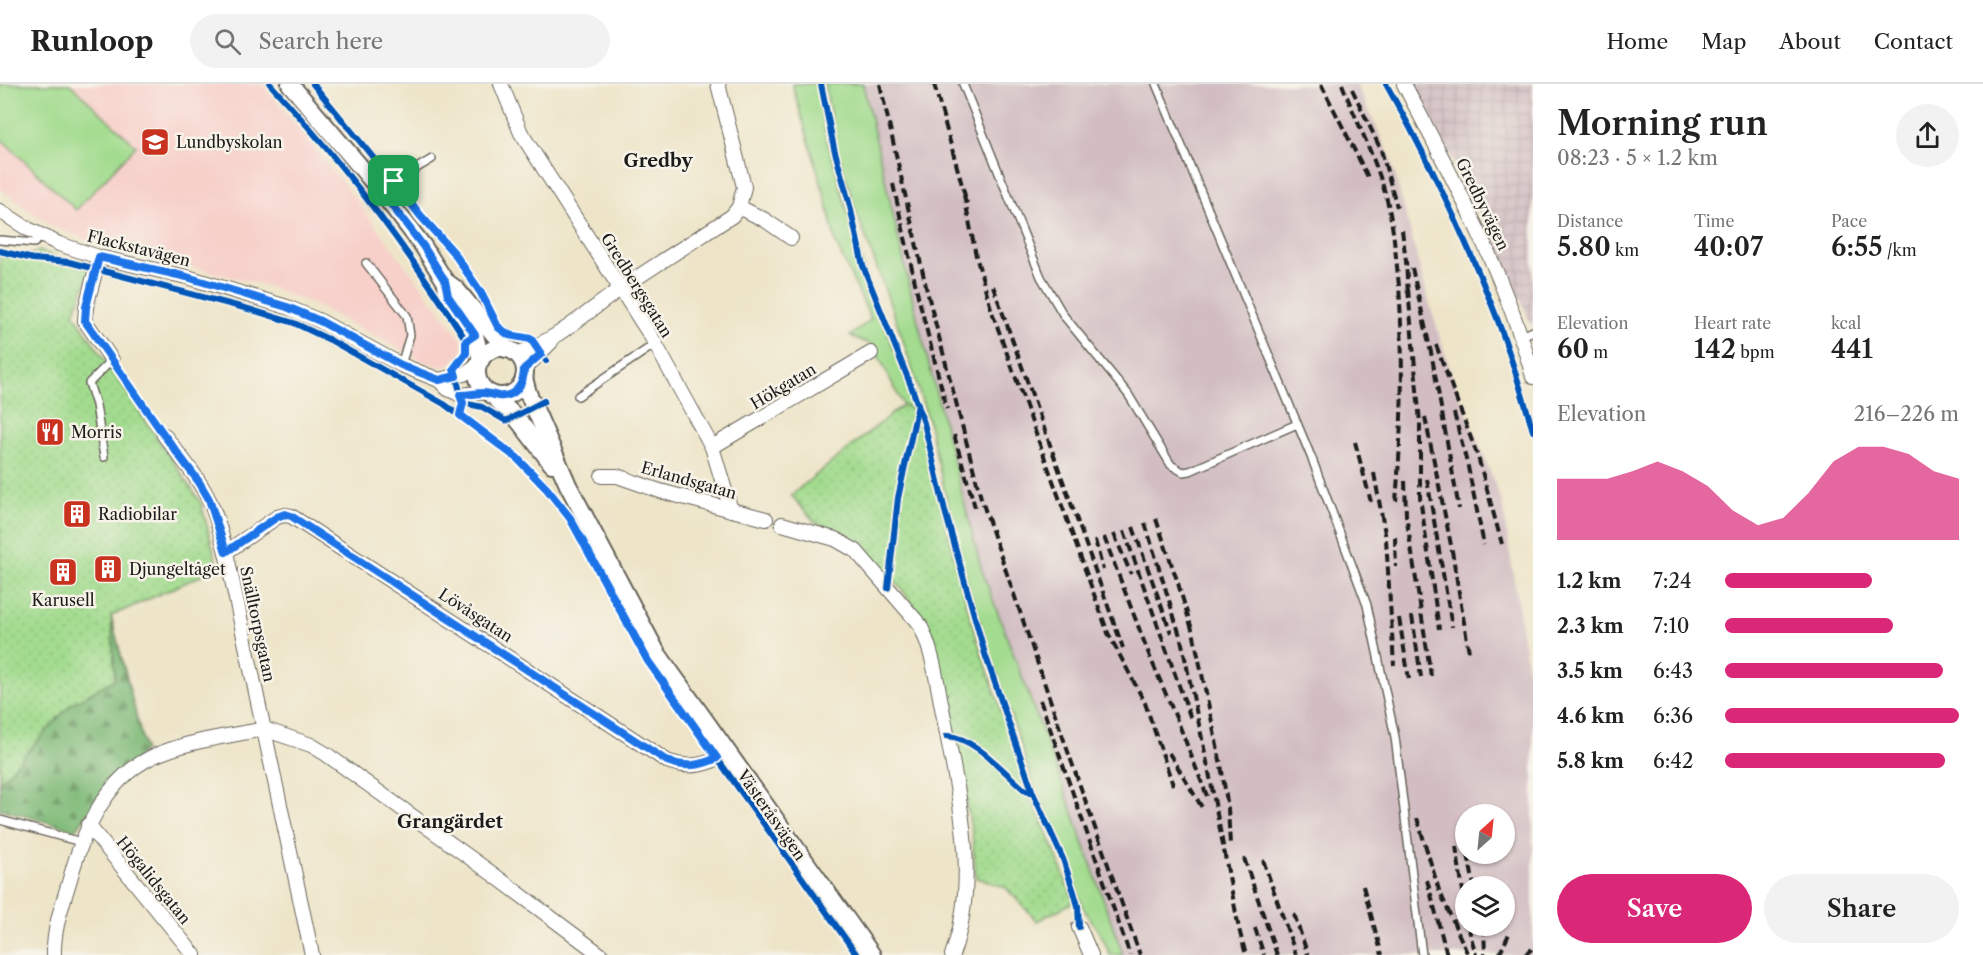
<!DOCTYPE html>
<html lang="en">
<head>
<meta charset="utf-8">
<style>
	body { margin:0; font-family:"Libre Caslon Text",serif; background:#f2f2f2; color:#222; height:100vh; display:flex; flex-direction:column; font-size:22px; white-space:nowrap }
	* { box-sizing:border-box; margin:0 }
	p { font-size:20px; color:#767676 }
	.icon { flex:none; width:33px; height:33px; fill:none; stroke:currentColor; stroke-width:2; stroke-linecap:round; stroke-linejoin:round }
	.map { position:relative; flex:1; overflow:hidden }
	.side { display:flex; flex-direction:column; background:#fff; width:450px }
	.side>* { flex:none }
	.needle { width:39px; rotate:27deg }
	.fabs { position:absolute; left:1455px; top:720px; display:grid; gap:12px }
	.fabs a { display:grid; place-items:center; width:60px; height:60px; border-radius:50%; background:#fff; box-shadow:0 2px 4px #0004; font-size:30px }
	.pin { position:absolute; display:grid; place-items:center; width:51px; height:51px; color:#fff; margin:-26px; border-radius:12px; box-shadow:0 3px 9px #0006 }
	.round { display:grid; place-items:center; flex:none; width:63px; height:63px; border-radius:32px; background:#f2f2f2 }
	.summary { display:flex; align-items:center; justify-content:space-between; height:102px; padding:0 24px }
	h1 { font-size:33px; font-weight:600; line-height:45px }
	.stats { display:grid; grid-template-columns:repeat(3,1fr); gap:9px; height:102px; padding:6px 24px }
	.stats div { display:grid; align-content:center }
	.stats b { font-size:26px; font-weight:600 }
	.stats small { font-size:16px; font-weight:400 }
	.stats p { font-size:16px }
	.chart { height:168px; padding:12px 24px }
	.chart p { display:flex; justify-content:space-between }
	.chart svg { width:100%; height:108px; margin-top:6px; fill:#db2777; opacity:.7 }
	.button { display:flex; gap:12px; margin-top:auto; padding:12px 24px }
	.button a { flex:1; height:69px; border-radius:36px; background:#db2777; color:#fff; font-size:24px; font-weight:600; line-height:69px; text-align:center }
	.button a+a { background:#f2f2f2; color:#222 }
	ul { padding:0 24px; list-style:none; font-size:20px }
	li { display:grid; grid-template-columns:96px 72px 1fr; align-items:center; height:45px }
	li i { height:15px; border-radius:8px; background:#db2777 }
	header { display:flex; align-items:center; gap:36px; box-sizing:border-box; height:84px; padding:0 30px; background:#fff; border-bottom:2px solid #e0e0e0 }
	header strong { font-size:28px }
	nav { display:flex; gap:33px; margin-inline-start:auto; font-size:21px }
	.search { width:420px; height:54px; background:#f2f2f2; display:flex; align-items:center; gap:15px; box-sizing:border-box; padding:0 21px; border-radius:33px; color:#767676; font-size:22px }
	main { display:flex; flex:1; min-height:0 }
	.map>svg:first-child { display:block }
</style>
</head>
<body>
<header>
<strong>Runloop</strong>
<div class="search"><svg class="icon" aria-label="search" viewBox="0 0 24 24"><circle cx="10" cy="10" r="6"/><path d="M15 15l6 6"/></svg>Search here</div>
<nav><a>Home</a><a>Map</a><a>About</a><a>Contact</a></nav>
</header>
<main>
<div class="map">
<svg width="1533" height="871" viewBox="0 0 1533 871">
	<defs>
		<pattern id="industrial-grid" width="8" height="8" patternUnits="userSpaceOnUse" patternTransform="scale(1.5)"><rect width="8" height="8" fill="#d2bec2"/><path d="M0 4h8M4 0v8" fill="none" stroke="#b4a3a6"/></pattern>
		<pattern id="forest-firs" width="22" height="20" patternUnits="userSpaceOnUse" patternTransform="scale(1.5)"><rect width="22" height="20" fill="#82bc7a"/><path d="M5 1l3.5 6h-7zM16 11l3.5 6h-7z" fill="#6a9863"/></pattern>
		<pattern id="park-dots" width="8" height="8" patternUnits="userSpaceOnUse" patternTransform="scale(1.5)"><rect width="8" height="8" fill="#a3dc8f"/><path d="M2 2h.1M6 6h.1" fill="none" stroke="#8cbc7b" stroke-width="1.8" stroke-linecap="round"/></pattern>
	</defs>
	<rect width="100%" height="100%" fill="#f7f3e8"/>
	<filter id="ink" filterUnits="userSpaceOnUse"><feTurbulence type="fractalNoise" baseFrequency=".0167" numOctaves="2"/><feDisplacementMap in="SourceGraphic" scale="12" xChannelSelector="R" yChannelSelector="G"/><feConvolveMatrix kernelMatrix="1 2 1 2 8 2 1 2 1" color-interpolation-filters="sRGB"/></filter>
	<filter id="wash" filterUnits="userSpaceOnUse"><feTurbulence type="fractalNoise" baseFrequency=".008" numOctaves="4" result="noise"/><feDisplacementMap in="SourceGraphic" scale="24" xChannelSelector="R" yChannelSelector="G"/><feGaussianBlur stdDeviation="1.35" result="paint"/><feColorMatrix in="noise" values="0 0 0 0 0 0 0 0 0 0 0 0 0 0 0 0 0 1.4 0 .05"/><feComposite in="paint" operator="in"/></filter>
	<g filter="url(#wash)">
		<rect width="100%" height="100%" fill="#eee5c9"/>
		<!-- built -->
		<path fill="#f7d0ca" d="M0,0H263L356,116L461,255L463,266L457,274L445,283L424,278L315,221L268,202L101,160L79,153L49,140L0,105Z"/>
		<!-- industrial -->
		<path fill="url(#industrial-grid)" d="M1414,0H1533V246L1509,187Z"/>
		<!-- railway -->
		<path fill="#d2bec2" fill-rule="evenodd" d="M863,0H1356L1390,72L1428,215L1452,292L1502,418L1533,619V871H1123L1069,718L981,484L915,226ZM1466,730H1504V770H1466ZM1466,802H1504V842H1466Z"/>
		<!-- grass -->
		<g fill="#a3dc8f" stroke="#607c56" stroke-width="1.5">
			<path d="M0,0H70L136,62L76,126L0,54Z"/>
			<path d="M792,0H818L824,44L868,200L905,293L915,327L903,321L873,261L850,252L871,235L836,160L826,116Z"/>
			<path d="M825,0H863L915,226L981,484L1069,718L1123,871H1110L1103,854L1083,824L1073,793L1033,699L965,493L928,336L901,250L853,118L835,58Z"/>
		</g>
		<!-- forest -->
		<path fill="url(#forest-firs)" stroke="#4f6c4b" stroke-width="1.5" d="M111,532L145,666L109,700L76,746L0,725V698L71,620L115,595Z"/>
		<!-- park -->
		<g fill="url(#park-dots)" stroke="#607c56" stroke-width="1.5">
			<path d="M40,167L90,186L74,230L201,419L218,484L111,532L115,595L71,620L0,698V169L27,172Z"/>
			<path d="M903,321L915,327L920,337L970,534L1032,717L1050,755L1074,818L1037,837L1005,803L976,794L972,749L945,603L933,552L904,508L876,476L849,454L815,438L791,411Z"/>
		</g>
	</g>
	<g filter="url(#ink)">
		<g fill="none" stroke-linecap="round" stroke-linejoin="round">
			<!-- service casing -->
			<g stroke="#666259" stroke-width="10">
				<g id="service">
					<path d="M963,0L1041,193L1064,232L1128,310L1171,381L1183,388L1190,387L1297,340"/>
					<path d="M1156,0L1312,375L1367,521L1395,653L1422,871"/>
					<path d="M380,106L432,75"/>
					<path d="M0,156L34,159L43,152"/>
					<path d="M366,179L407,232L410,251L401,281"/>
					<path d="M1520,253L1533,247"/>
					<path d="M578,312L655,260"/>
					<path d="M104,373L96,321L89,299L112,276"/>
					<path d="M0,736L81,758"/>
				</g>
			</g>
			<!-- minor casing -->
			<g stroke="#666259" stroke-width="16">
				<g id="minor">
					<path d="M501,0L521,49L652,254L712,363L731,426"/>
					<path d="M1404,0C1453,95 1505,189 1533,293"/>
					<path d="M739,123L765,136L791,154"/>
					<path d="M0,127L28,145L59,160L99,173L187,193L287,223L320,237L401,281L439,296L448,305L461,311L487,308"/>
					<path d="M99,173L86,223L85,237L112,276"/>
					<path d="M516,270C555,258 587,228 620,205C657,180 695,156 732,132L739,123L744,103L718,0"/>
					<path d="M524,285L551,258"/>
					<path d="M439,296L464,290L479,280"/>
					<path d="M164,351C179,371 197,391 208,414C217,431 221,450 226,468L312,871"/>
					<path d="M712,363L871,269"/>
					<path d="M602,392H617L660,407L766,435"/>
					<path d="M782,440L835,455L856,467L920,541C935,572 938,607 945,639C959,716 980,795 952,871"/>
					<path d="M226,468L277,433L285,431L291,432L667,677C684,683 695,683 712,677"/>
					<path d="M264,645L311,661L326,670L494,791L601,871"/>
					<path d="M88,741L194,871"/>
					<path d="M1079,843L1091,871"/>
					<path d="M54,871C53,845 63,819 70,795C84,744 108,689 161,669C193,656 230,652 264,645"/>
				</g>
			</g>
			<!-- tertiary casing -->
			<g stroke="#666259" stroke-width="20">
				<g id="tertiary">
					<path d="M290,0L380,106L423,162L445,197L456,205L506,265"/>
					<path d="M446,199L448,212L475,251L481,276"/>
					<circle cx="501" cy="288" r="24"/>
					<path d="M524,294L528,309L568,401L657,569L872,871"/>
					<path d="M491,310L515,332L552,380"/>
				</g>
			</g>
			<!-- service -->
			<use href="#service" stroke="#fff" stroke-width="7"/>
			<!-- minor -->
			<use href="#minor" stroke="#fff" stroke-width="14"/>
			<!-- tertiary -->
			<use href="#tertiary" stroke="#fff" stroke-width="16"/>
			<!-- rail -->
			<g stroke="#1c1c1c" stroke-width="4" stroke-dasharray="9 4.5" stroke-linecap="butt">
				<path d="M880,0L927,207L981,414L1066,662L1140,871"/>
				<path d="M934,0L967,119"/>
				<path d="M1321,0L1368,93"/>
				<path d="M1342,0C1357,39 1378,79 1388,120C1394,147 1396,174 1399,202C1404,274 1402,345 1396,417"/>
				<path d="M1352,5L1381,66L1397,123"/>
				<path d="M893,100L918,212L947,325"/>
				<path d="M964,111L976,172L992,228L1108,549L1145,619L1173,701"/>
				<path d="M1402,146L1406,177L1408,212"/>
				<path d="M1412,184L1432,273L1459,425"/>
				<path d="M993,202L1123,564"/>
				<path d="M1408,205L1420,339V413L1439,545"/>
				<path d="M1436,261L1478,373L1502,460"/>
				<path d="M1454,329L1468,383L1484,461"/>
				<path d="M1425,333L1451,461L1469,568"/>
				<path d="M954,351L975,423"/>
				<path d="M1355,358L1371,418"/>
				<path d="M1374,389L1386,455L1394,581"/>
				<path d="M1427,395L1452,543"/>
				<path d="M1405,397L1406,431L1431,592"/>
				<path d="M1156,435L1177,496L1194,552L1221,681L1228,724L1230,761"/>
				<path d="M1145,439L1181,555L1208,683L1239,845L1246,871"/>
				<path d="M1133,443L1171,549"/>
				<path d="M1124,447L1191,635"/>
				<path d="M1114,450L1131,490"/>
				<path d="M1104,453L1150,573L1180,643L1207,712"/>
				<path d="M1395,453L1396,483"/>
				<path d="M1095,456L1103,486"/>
				<path d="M1412,532L1421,593"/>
				<path d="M1399,534L1409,595"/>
				<path d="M1040,616L1130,871"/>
				<path d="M1169,669L1203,725"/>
				<path d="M1417,734L1439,806L1468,871"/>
				<path d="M1456,762L1466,827"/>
				<path d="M1468,770L1474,802"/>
				<path d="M1244,774L1277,871"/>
				<path d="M1263,776L1296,871"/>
				<path d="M1427,796L1447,871"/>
				<path d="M1363,802L1382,871"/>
				<path d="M1294,830L1308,871"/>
				<path d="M1468,842L1476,871"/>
				<path d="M1484,842L1485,871"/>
				<path d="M1255,844L1264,871"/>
				<path d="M1499,871L1510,848"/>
				<path d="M1525,871L1533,864"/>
			</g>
			<!-- cycleway casing -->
			<g stroke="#f7f3e8" stroke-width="10">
				<g id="cycleway">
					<path d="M270,0C342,78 406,163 464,253C471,268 460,273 454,285L463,319L460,331"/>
					<path d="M313,0L420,131L454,169L481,209L499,243L509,251L530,255L546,277"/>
					<path d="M821,0L834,64L850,122L863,182L913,307L924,339L945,427L985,570L1033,709L1063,775L1074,808L1078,822L1079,843"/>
					<path d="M1386,0C1427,72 1463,148 1493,224C1509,264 1521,306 1533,347"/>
					<path d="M0,167L33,175L69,178L252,226L294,239L330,256L444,320L517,374L547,405L570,434L648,577L857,871"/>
					<path d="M112,276L164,351"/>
					<path d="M463,319L482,323L506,337L544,317"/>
					<path d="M888,504L898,414L918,321"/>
					<path d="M947,652C975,653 1004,689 1026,707L1033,709"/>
				</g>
			</g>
			<!-- cycleway -->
			<use href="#cycleway" stroke="#0057b8" stroke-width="6"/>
		</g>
	</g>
	<g fill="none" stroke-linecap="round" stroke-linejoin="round" filter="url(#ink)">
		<!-- route casing -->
		<g stroke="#fff" stroke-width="12">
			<path id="route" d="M394,97L420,131L454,169L481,209L498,243L509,251L531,255L541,270L524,285C524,300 515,314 498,312C493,311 489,309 484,309C476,309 469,311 460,311L463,319L460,331L517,374L547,405L570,434L648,577L717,674C699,682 686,684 667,677L291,432L285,430L277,433L226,468L209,415L199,398L164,351L85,237L86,223L99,173L187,193L287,223L320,237L401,281L439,296L456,292L454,285L466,269V257L475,251L448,212L445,197L423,162L380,106Z"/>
		</g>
		<!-- route -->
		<use href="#route" stroke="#1a73e8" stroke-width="8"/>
	</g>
	<!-- icons -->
	<defs>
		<g id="school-square" transform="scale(1.5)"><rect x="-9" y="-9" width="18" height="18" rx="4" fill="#c8321e" stroke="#f7f3e8"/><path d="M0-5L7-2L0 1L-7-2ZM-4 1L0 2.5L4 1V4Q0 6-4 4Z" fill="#fff"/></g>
		<g id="restaurant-square" transform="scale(1.5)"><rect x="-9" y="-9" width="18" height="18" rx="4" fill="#c8321e" stroke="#f7f3e8"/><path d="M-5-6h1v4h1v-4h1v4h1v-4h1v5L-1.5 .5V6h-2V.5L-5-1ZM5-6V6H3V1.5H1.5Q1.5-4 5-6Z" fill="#fff"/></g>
		<g id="building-square" transform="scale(1.5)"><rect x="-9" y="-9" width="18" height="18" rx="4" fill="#c8321e" stroke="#f7f3e8"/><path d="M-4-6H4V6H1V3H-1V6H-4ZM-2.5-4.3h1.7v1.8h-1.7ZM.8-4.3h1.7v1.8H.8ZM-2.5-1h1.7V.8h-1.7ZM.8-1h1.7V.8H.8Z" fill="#fff"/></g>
	</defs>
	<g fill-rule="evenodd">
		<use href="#school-square" x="155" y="58"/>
		<use href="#restaurant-square" x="50" y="348"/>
		<use href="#building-square" x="77" y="430"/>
		<use href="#building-square" x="108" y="485"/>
		<use href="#building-square" x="63" y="488"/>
	</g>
	<g text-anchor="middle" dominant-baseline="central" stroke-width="5" stroke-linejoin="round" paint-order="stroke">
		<!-- poi labels -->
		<g font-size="16" fill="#1c1c1c" stroke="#f7f3e8" text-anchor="start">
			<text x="176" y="58">Lundbyskolan</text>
			<text x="71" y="348">Morris</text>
			<text x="98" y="430">Radiobilar</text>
			<text x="129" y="485">Djungeltåget</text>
			<text x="63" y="516" text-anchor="middle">Karusell</text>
		</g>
		<!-- street labels -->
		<g font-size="16" fill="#1c1c1c" stroke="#f7f3e8">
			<text transform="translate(1483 120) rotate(64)">Gredbyvägen</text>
			<text transform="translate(139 164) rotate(14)">Flackstavägen</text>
			<text transform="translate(637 201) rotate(58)">Gredbergsgatan</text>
			<text transform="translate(783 302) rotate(-31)">Hökgatan</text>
			<text transform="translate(689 396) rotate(16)">Erlandsgatan</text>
			<text transform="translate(476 531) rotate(33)">Lövåsgatan</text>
			<text transform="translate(258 540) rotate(78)">Snälltorpsgatan</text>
			<text transform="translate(772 731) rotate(55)">Västeråsvägen</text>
			<text transform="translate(154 796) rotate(51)">Högalidsgatan</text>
		</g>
		<!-- neighbourhood labels -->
		<g font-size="18" font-weight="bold" fill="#1c1c1c" stroke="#f7f3e8">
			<text x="658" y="77">Gredby</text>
			<text x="450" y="738">Grangärdet</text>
		</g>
	</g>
</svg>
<div class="fabs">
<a><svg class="needle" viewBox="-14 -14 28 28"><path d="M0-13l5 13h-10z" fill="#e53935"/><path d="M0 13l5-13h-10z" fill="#767676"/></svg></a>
<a><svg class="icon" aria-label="layers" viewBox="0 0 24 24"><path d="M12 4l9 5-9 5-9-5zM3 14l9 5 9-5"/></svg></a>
</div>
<div class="pin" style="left:394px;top:97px;background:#1e9e55"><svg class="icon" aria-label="arrive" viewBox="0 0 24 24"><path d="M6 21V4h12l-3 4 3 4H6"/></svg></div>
</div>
<section class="side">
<div class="summary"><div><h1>Morning run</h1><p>08:23 · 5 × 1.2 km</p></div><a class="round"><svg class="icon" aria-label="share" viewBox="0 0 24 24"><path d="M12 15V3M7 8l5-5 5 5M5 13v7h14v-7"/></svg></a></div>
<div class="stats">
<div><p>Distance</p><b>5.80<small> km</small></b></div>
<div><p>Time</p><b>40:07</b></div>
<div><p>Pace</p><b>6:55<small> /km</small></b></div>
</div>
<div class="stats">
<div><p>Elevation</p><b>60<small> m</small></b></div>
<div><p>Heart rate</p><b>142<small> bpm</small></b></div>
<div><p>kcal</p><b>441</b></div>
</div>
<div class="chart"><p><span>Elevation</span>216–226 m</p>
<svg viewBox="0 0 160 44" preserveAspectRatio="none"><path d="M0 44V19L10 19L20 19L30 16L40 12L50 16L60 22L70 32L80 38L90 35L100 25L110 12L120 6L130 6L140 9L150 16L160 19V44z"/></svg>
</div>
<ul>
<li><b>1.2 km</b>7:24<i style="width:63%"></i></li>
<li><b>2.3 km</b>7:10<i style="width:72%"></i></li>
<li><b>3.5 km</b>6:43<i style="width:93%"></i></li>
<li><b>4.6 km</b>6:36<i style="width:100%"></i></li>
<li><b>5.8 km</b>6:42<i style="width:94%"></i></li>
</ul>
<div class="button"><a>Save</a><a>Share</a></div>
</section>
</main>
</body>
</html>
